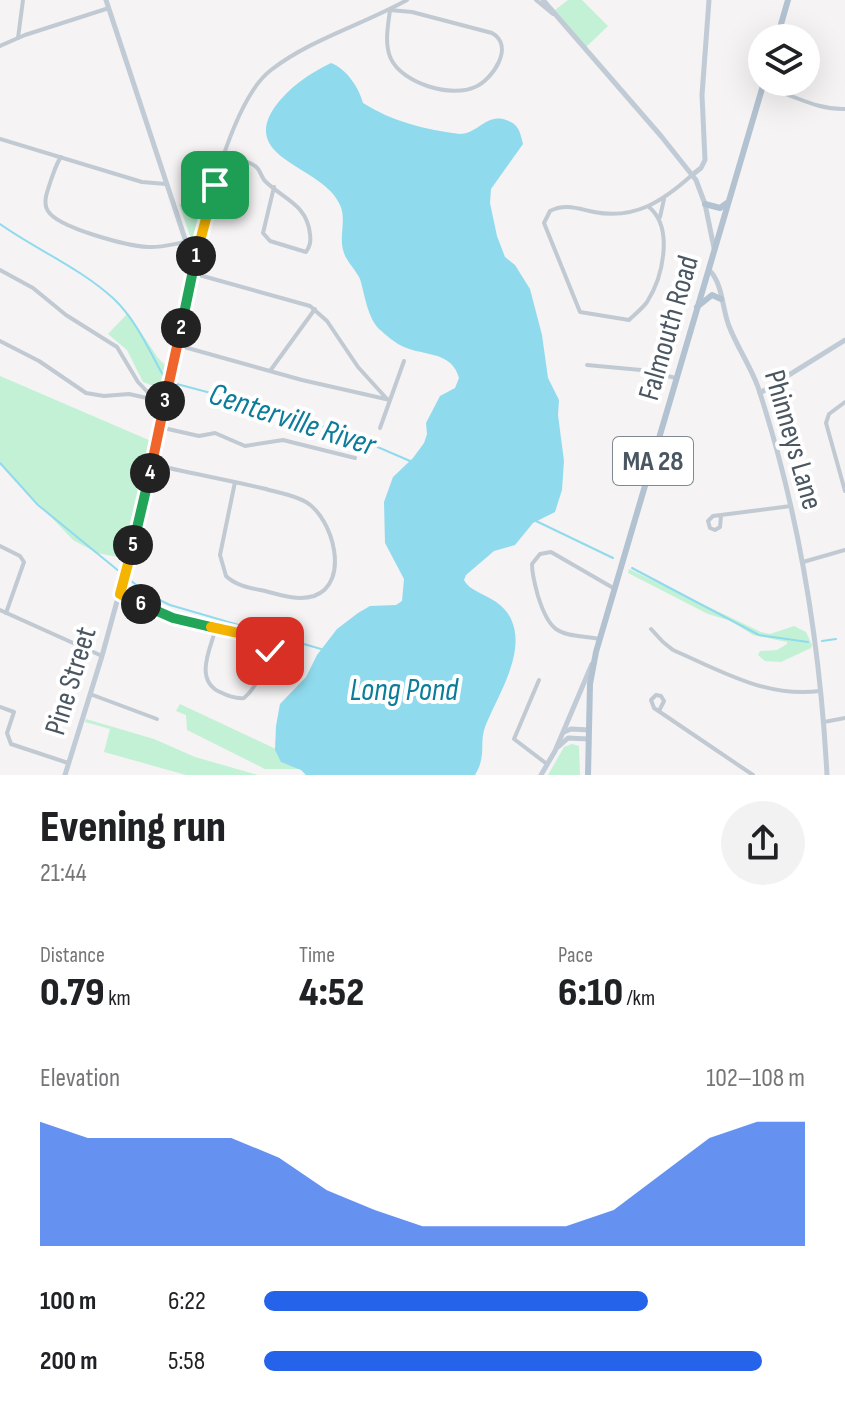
<!DOCTYPE html>
<html lang="en">
<head>
<meta charset="utf-8">
<style>
	body { margin:0; font-family:"Sofia Sans Condensed",sans-serif; background:#f2f2f2; color:#202124; height:100vh; display:flex; flex-direction:column; font-size:30px; white-space:nowrap }
	* { box-sizing:border-box; margin:0 }
	p { font-size:26px; color:#757577 }
	.icon { flex:none; width:44px; height:44px; fill:none; stroke:currentColor; stroke-width:2; stroke-linecap:round; stroke-linejoin:round }
	.map { position:relative; height:775px; overflow:hidden }
	.side { display:flex; flex-direction:column; background:#fff; flex:1 }
	.side>* { flex:none }
	.controls { position:absolute; left:748px; top:24px; display:grid; gap:16px }
	.controls a { display:grid; place-items:center; width:72px; height:72px; border-radius:50%; background:#fff; box-shadow:0 8px 32px #0002; font-size:40px }
	.pin { position:absolute; display:grid; place-items:center; width:68px; height:68px; color:#fff; margin:-34px; border-radius:16px; box-shadow:0 4px 12px #0006 }
	.km { position:absolute; width:40px; height:40px; margin:-20px; border-radius:50%; background:#222; color:#fff; font-size:22px; line-height:40px; text-align:center }
	.round { display:grid; place-items:center; flex:none; width:84px; height:84px; border-radius:42px; background:#f2f2f2 }
	.head { display:flex; align-items:center; justify-content:space-between; height:136px; padding:0 40px }
	h1 { font-size:44px; font-weight:800; line-height:60px }
	.figures { display:grid; grid-template-columns:repeat(3,1fr); gap:12px; height:136px; padding:8px 40px }
	.figures div { display:grid; align-content:center }
	.figures b { font-size:40px; font-weight:800 }
	.figures small { font-size:22px; font-weight:400 }
	.figures p { font-size:22px }
	.chart { height:224px; padding:16px 40px }
	.chart p { display:flex; justify-content:space-between }
	.chart svg { width:100%; height:144px; margin-top:8px; fill:#2563eb; opacity:.7 }
	ul { padding:0 40px; list-style:none; font-size:26px }
	li { display:grid; grid-template-columns:128px 96px 1fr; align-items:center; height:60px }
	li i { height:20px; border-radius:10px; background:#2563eb }
	.map>svg:first-child { display:block }
</style>
</head>
<body>
<div class="map">
<svg width="845" height="775" viewBox="0 0 845 775">
	<rect width="100%" height="100%" fill="#f5f3f3"/>
	<!-- green -->
	<g fill="#c3f1d5">
		<path d="M568,0H582L608,26L586,47L555,10Z"/>
		<path d="M179,204L206,210L195,250Z"/>
		<path d="M128,313L158,358L166,366L159,388L143,382L127,350L108,334Z"/>
		<path d="M0,376L151,441L123,558L97,553L73,540L0,463Z"/>
		<path d="M629,569L761,632L770,634L794,626L806,632L812,645L811,648L781,662L765,661L758,655L760,651L777,650L787,644V642L753,635L731,621L708,614L628,573Z"/>
		<path d="M180,704L278,750L302,766L300,769H265L187,730L186,715L176,711Z"/>
		<path d="M86,719L154,739L195,757L258,775H186L104,752L110,729L85,722Z"/>
		<path d="M572,744L579,746L580,775H548L564,747Z"/>
	</g>
	<!-- water -->
	<path fill="#90daee" d="M331,63C347,69 359,88 363,103C391,121 426,130 460,134C478,134 486,113 506,120C519,124 520,132 523,144L491,189L490,203L497,236L505,257L515,265L530,289L542,335L548,378L559,400L558,415L564,461L562,490L555,512L533,523L515,545L494,551L466,575L464,580C471,595 500,595 511,619C527,653 497,696 485,727C479,744 487,755 475,775H306L301,770L281,762L275,750L276,726L280,704L306,677L317,655L337,629L358,613L370,606L396,605L402,601L404,579L385,543L384,502L393,477L413,458L424,443L427,434L426,423L440,396L455,388L459,378C452,351 424,356 404,347C396,344 386,335 379,329C367,316 365,295 360,279C356,270 347,262 344,253C338,237 347,220 340,205C324,166 240,160 274,108C288,88 310,73 331,63Z"/>
	<g fill="none" stroke-linecap="round" stroke-linejoin="round">
		<!-- stream -->
		<g stroke="#90daee" stroke-width="2">
			<path d="M0,224C37,250 80,268 114,299C136,320 149,350 164,377"/>
			<path d="M173,383C254,404 333,426 410,461"/>
			<path d="M0,463L38,505L120,572"/>
			<path d="M536,521L613,558"/>
			<path d="M632,568L759,635L808,642"/>
			<path d="M130,580L149,595L170,605L321,649"/>
			<path d="M822,641L836,639"/>
		</g>
		<!-- street -->
		<g stroke="#c1cad2" stroke-width="4">
			<path d="M536,0L553,14"/>
			<path d="M390,10L412,12L492,33C515,46 493,79 475,87C452,98 403,84 391,59C384,44 388,26 390,10Z"/>
			<path d="M18,38L23,0"/>
			<path d="M0,46L25,35L109,8"/>
			<path d="M762,87C792,93 814,110 845,109"/>
			<path d="M0,139L142,182L166,184"/>
			<path d="M225,154C234,158 247,160 255,166C261,170 261,178 266,182C285,200 307,205 310,234C311,242 310,246 306,252L270,241L263,233L274,187"/>
			<path d="M61,157C56,164 54,172 51,180C48,190 42,202 48,211C58,228 128,246 148,247C161,248 173,244 186,242"/>
			<path d="M649,207C674,228 663,277 647,302C642,309 635,314 629,320L580,312L544,223L550,211C565,203 579,209 594,212C635,220 663,201 692,175"/>
			<path d="M660,217L664,199"/>
			<path d="M0,270L33,288L66,315L117,347L138,382L154,399"/>
			<path d="M0,341L39,361L86,393L104,396L129,394L165,402"/>
			<path d="M177,345L302,380L390,400"/>
			<path d="M587,365L641,370L676,378"/>
			<path d="M270,371L315,309"/>
			<path d="M387,399L358,367L327,321L310,306L192,273C204,222 230,101 271,70C311,39 362,25 407,0"/>
			<path d="M845,402L829,414L826,423L845,491"/>
			<path d="M159,427L199,436L215,433L245,446L283,440L355,458"/>
			<path d="M380,428L404,361"/>
			<path d="M151,464C189,473 228,480 266,489C279,493 294,495 306,502C333,518 351,583 314,596C298,601 280,595 265,591C251,588 236,586 226,576L220,555L235,482"/>
			<path d="M721,516L720,527L715,530L710,528L708,521L713,516L791,506"/>
			<path d="M0,546L20,556L24,562L6,613"/>
			<path d="M803,562L845,550"/>
			<path d="M120,594L173,618L268,641C274,655 256,688 244,698C235,699 228,696 220,692C194,680 210,649 216,628"/>
			<path d="M0,610L102,656"/>
			<path d="M651,629L663,642L673,650C721,671 766,698 820,691"/>
			<path d="M600,639C561,633 551,638 538,596C535,585 532,575 532,564L540,554L551,552L615,589"/>
			<path d="M539,680L514,739L547,764"/>
			<path d="M90,694L157,719"/>
			<path d="M0,707L14,712L7,733L11,744L68,763"/>
			<path d="M659,711L664,701L661,696L656,695L651,700L654,708C687,730 720,753 753,775"/>
			<path d="M824,722L845,718"/>
		</g>
		<!-- secondary -->
		<g stroke="#c1cbd6" stroke-width="5">
			<path d="M543,0L661,136L696,180L705,204L714,248"/>
			<path d="M692,175L701,168L705,160L702,95L709,0"/>
			<path d="M709,270C723,283 722,309 729,326C737,347 750,365 758,387C799,512 820,643 827,775"/>
			<path d="M760,393L845,340"/>
			<path d="M564,732L571,729L589,730"/>
			<path d="M558,747L568,738L588,739"/>
			<path d="M65,775L102,656L134,539L192,273L186,242L106,0"/>
			<path d="M541,775L555,751L592,664"/>
		</g>
		<!-- primary -->
		<g stroke="#b3c2d1" stroke-width="6">
			<path d="M777,38L788,0"/>
			<path d="M705,204L720,208L727,203"/>
			<path d="M697,307L712,295L721,299"/>
			<path d="M588,775L590,684L596,652L764,82"/>
		</g>
	</g>
	<g fill="none" stroke-linecap="round" stroke-linejoin="round">
		<!-- split-1 casing -->
		<g stroke="#fff" stroke-width="16">
			<path id="split-1" d="M196,256L215,185"/>
		</g>
		<!-- split-2 casing -->
		<g stroke="#fff" stroke-width="16">
			<path id="split-2" d="M181,328L196,256"/>
		</g>
		<!-- split-3 casing -->
		<g stroke="#fff" stroke-width="16">
			<path id="split-3" d="M165,401L181,328"/>
		</g>
		<!-- split-4 casing -->
		<g stroke="#fff" stroke-width="16">
			<path id="split-4" d="M150,473L165,401"/>
		</g>
		<!-- split-5 casing -->
		<g stroke="#fff" stroke-width="16">
			<path id="split-5" d="M133,545L150,473"/>
		</g>
		<!-- split-6 casing -->
		<g stroke="#fff" stroke-width="16">
			<path id="split-6" d="M133,545L120,594L141,604"/>
		</g>
		<!-- split-7 casing -->
		<g stroke="#fff" stroke-width="16">
			<path id="split-7" d="M141,604L173,618L211,627"/>
		</g>
		<!-- split-8 casing -->
		<g stroke="#fff" stroke-width="16">
			<path id="split-8" d="M211,627L266,639L270,644V651"/>
		</g>
		<!-- split-1 -->
		<use href="#split-1" stroke="#f5b400" stroke-width="10"/>
		<!-- split-2 -->
		<use href="#split-2" stroke="#22a559" stroke-width="10"/>
		<!-- split-3 -->
		<use href="#split-3" stroke="#f0652b" stroke-width="10"/>
		<!-- split-4 -->
		<use href="#split-4" stroke="#f0652b" stroke-width="10"/>
		<!-- split-5 -->
		<use href="#split-5" stroke="#22a559" stroke-width="10"/>
		<!-- split-6 -->
		<use href="#split-6" stroke="#f5b400" stroke-width="10"/>
		<!-- split-7 -->
		<use href="#split-7" stroke="#22a559" stroke-width="10"/>
		<!-- split-8 -->
		<use href="#split-8" stroke="#f5b400" stroke-width="10"/>
	</g>
	<g text-anchor="middle" dominant-baseline="central" stroke-width="8" stroke-linejoin="round" paint-order="stroke">
		<!-- shield labels -->
		<rect fill="#fff" stroke="#808990" stroke-width="2" x="613" y="437" width="80" height="48" rx="6"/>
		<g font-size="28" font-weight="bold" fill="#4a5661">
			<text x="653" y="461">MA 28</text>
		</g>
		<!-- street labels -->
		<g font-size="30" fill="#4a5661" stroke="#fff">
			<text transform="translate(669 328) rotate(-74)">Falmouth Road</text>
			<text transform="translate(793 440) rotate(74)">Phinneys Lane</text>
			<text transform="translate(71 681) rotate(-73)">Pine Street</text>
		</g>
		<!-- water labels -->
		<g font-size="32" font-style="italic" fill="#0c7c9b" stroke="#fff">
			<text transform="translate(292 420) rotate(18)">Centerville River</text>
			<text x="404" y="690">Long Pond</text>
		</g>
	</g>
</svg>
<div class="controls">
<a><svg class="icon" aria-label="layers" viewBox="0 0 24 24"><path d="M12 4l9 5-9 5-9-5zM3 14l9 5 9-5"/></svg></a>
</div>
<div class="pin" style="left:215px;top:185px;background:#1e9e55"><svg class="icon" aria-label="arrive" viewBox="0 0 24 24"><path d="M6 21V4h12l-3 4 3 4H6"/></svg></div>
<div class="pin" style="left:270px;top:651px;background:#d93025"><svg class="icon" aria-label="check" viewBox="0 0 24 24"><path d="M5 12l5 5 9-10"/></svg></div>
<b class="km" style="left:196px;top:256px">1</b>
<b class="km" style="left:181px;top:328px">2</b>
<b class="km" style="left:165px;top:401px">3</b>
<b class="km" style="left:150px;top:473px">4</b>
<b class="km" style="left:133px;top:545px">5</b>
<b class="km" style="left:141px;top:604px">6</b>
</div>
<section class="side">
<div class="head"><div><h1>Evening run</h1><p>21:44</p></div><a class="round"><svg class="icon" aria-label="share" viewBox="0 0 24 24"><path d="M12 15V3M7 8l5-5 5 5M5 13v7h14v-7"/></svg></a></div>
<div class="figures">
<div><p>Distance</p><b>0.79<small> km</small></b></div>
<div><p>Time</p><b>4:52</b></div>
<div><p>Pace</p><b>6:10<small> /km</small></b></div>
</div>
<div class="chart"><p><span>Elevation</span>102–108 m</p>
<svg viewBox="0 0 160 44" preserveAspectRatio="none"><path d="M0 44V6L10 11L20 11L30 11L40 11L50 17L60 27L70 33L80 38L90 38L100 38L110 38L120 33L130 22L140 11L150 6L160 6V44z"/></svg>
</div>
<ul>
<li><b>100 m</b>6:22<i style="width:71%"></i></li>
<li><b>200 m</b>5:58<i style="width:92%"></i></li>
</ul>
</section>
</body>
</html>
